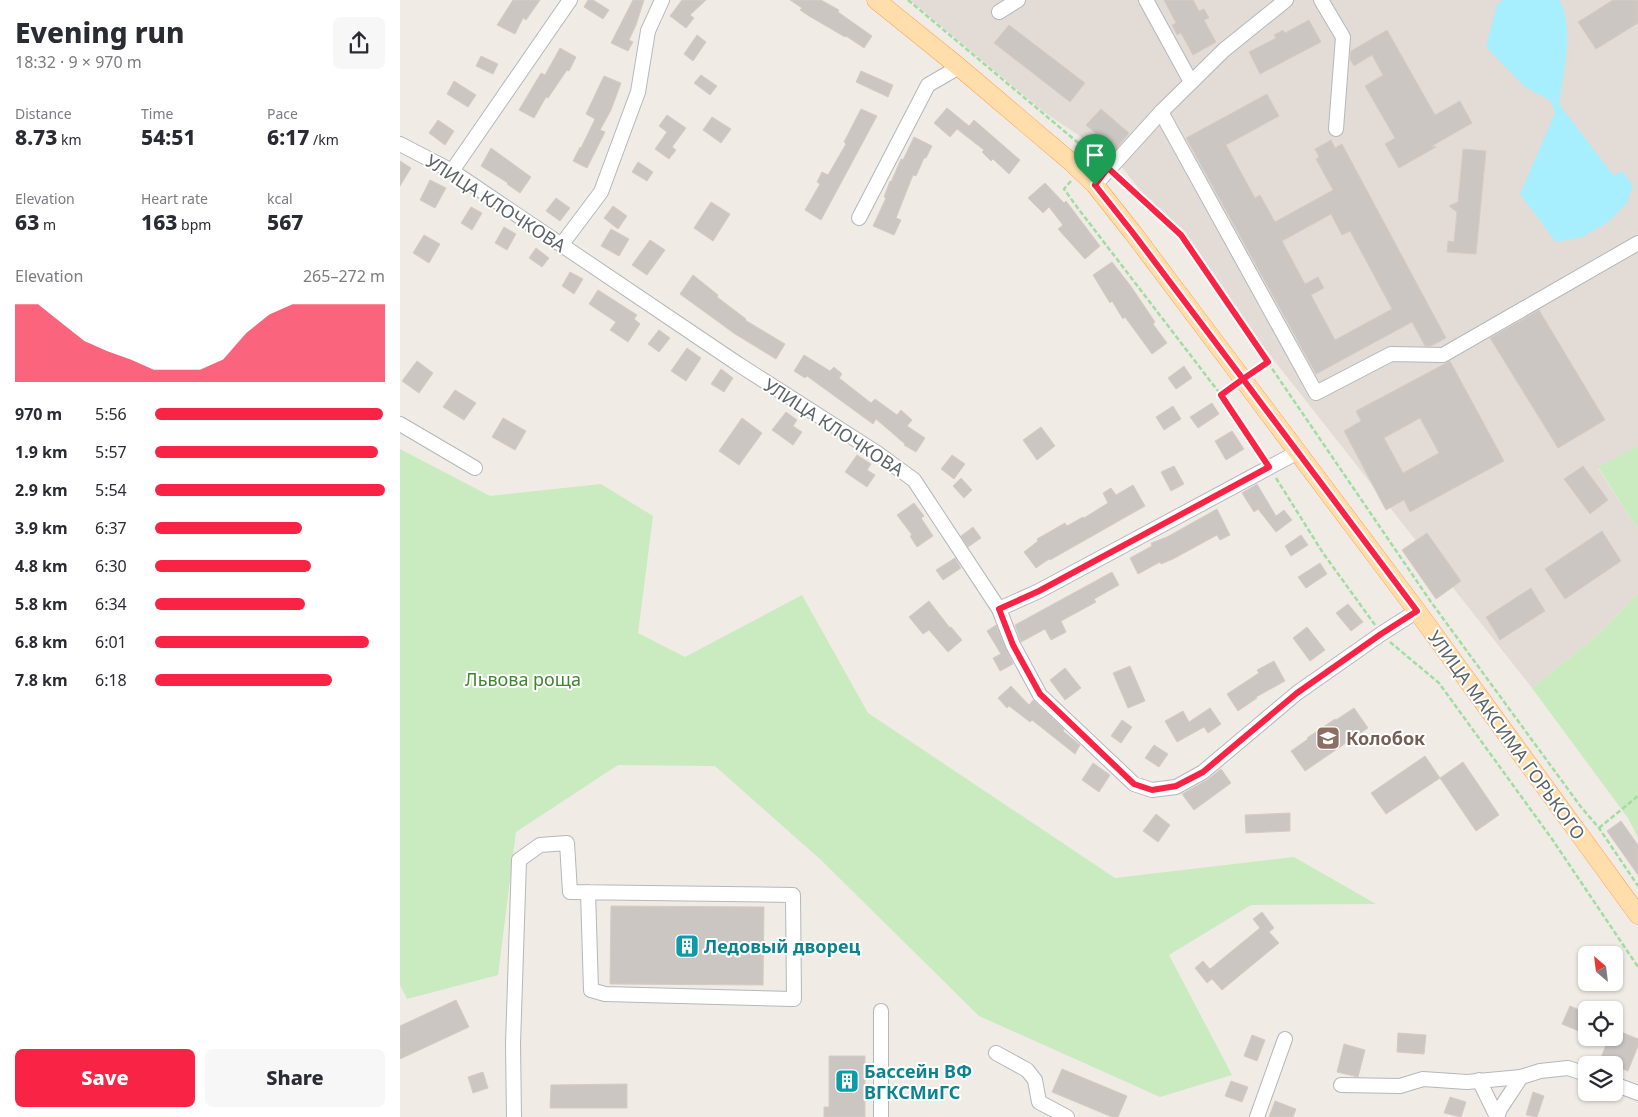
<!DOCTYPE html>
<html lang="en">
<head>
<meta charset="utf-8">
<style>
	body { margin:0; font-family:"Noto Sans",sans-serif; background:#f7f7f7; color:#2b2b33; height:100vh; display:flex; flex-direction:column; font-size:19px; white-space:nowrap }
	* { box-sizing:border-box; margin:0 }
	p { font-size:16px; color:#7c7c81 }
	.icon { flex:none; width:28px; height:28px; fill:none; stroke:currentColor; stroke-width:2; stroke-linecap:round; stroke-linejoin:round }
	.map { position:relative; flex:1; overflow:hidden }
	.sheet { display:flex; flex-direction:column; background:#fff; width:400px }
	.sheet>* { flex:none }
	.needle { width:32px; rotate:332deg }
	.controls { position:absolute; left:1178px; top:946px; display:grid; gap:10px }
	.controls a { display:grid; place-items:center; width:45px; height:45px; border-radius:8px; background:#fff; box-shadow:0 1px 4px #0004; font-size:25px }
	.pin { position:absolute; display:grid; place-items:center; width:42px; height:42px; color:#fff; margin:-51px -21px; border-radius:50% 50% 50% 0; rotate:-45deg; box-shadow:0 0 5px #0007 }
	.pin .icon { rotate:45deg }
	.round { display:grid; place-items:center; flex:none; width:52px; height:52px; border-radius:8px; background:#f7f7f7 }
	.headline { display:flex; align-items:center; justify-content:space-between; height:85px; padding:0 15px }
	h1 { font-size:28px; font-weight:800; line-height:38px }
	.figures { display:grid; grid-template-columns:repeat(3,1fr); gap:8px; height:85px; padding:5px 15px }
	.figures div { display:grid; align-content:center }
	.figures b { font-size:21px; font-weight:800 }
	.figures small { font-size:14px; font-weight:400 }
	.figures p { font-size:14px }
	.chart { height:140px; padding:10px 15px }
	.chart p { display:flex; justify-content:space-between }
	.chart svg { width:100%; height:90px; margin-top:5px; fill:#f92345; opacity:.7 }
	.button { display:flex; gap:10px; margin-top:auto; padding:10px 15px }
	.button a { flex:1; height:58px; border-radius:8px; background:#f92345; color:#fff; font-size:20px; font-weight:800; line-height:58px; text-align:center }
	.button a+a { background:#f7f7f7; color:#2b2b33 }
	ul { padding:0 15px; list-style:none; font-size:16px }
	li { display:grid; grid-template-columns:80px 60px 1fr; align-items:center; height:38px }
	li i { height:12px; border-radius:6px; background:#f92345 }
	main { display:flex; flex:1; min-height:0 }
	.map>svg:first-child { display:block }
</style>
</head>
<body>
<main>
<section class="sheet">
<div class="headline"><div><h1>Evening run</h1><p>18:32 · 9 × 970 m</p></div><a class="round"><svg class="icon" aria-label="share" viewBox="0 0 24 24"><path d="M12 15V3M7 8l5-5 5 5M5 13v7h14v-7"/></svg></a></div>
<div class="figures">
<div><p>Distance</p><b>8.73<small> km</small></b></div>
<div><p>Time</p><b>54:51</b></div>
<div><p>Pace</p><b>6:17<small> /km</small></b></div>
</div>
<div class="figures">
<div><p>Elevation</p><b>63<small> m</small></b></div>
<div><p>Heart rate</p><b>163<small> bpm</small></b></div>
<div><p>kcal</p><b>567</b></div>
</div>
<div class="chart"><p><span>Elevation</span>265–272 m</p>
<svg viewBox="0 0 160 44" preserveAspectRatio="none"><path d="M0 44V6L10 6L20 15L30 24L40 29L50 33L60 38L70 38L80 38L90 33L100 20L110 11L120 6L130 6L140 6L150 6L160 6V44z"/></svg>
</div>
<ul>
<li><b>970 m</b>5:56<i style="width:99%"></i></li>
<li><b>1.9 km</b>5:57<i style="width:97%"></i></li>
<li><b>2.9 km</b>5:54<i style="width:100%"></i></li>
<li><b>3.9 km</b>6:37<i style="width:64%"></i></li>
<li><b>4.8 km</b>6:30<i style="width:68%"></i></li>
<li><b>5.8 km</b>6:34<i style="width:65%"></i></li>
<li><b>6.8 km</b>6:01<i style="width:93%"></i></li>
<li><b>7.8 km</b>6:18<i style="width:77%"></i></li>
</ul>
<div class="button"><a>Save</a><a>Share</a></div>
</section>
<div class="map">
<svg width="1238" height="1117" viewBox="0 0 1238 1117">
	<rect width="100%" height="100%" fill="#f1ebe5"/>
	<!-- education -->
	<path fill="#e3dcd6" d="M510,0H1238V446L1198,468L1238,530V593L1200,633L1132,688L717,161L644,112Z"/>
	<!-- green -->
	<g fill="#caeac0">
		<path d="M1238,446V530L1198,467Z"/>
		<path d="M0,449L90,496L201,484L253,516L238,633L285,657L402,595L468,713L715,878L894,857L976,904L851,905L769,955L832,1075L760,1097L579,1016L421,860L315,766L218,765L116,832L98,975L7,999L0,985Z"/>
		<path d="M1238,593V838L1228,818L1132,688L1200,633Z"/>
	</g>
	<!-- water -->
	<path fill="#a7eeff" d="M1103,0H1159C1175,27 1163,74 1159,104L1214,176L1222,171L1233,186L1226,204L1208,222L1182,237L1156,242L1120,194L1155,113L1151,101L1125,87L1086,47L1097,4Z"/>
	<!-- building -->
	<g fill="#ccc6c2" stroke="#d6cbc3" fill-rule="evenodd">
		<path d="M113,0H140L126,20L123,18L115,34L97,25Z"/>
		<path d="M188,0H193L209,10L203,19L184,7Z"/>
		<path d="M233,0H244L236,25L229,40L233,42L228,51L211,43Z"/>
		<path d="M282,0H306L290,15L294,18L286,28L270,16Z"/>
		<path d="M390,0H421L439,10L438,12L472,36L464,48L446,36L445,37L409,16L400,10L402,8Z"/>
		<path d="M764,0H793L799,11L804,9L809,18L804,20L816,42L793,55L781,33L777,35L772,25L776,23Z"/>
		<path d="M1213,0H1238V23L1196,49L1178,22Z"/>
		<path d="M909,20L921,42L860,74L849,52L876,38L874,35L883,30L885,33Z"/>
		<path d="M609,25L685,83L670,102L594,43Z"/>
		<path d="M987,30L1035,115L1060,101L1072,123L1032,146L1036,147L999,168L985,144L995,138L965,86L983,75L972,55L954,66L950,59L951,51Z"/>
		<path d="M297,35L306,42L293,61L284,54Z"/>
		<path d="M160,48L176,57L169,71L167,70L148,98L146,97L134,118L119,110L141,73L145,75Z"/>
		<path d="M81,56L98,64L93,74L76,66Z"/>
		<path d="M461,71L493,85L488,97L456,82Z"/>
		<path d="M301,75L317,86L310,95L294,83Z"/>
		<path d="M204,76L221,83L211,110L200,130L205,132L187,168L173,161L180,147L181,148L195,119L186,114Z"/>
		<path d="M54,81L76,95L68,107L47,94Z"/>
		<path d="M867,94L879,116L826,145L855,198L860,195L875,222L933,190L916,159L919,157L915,149L931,140L935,148L942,144L1046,338L1031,346H1025L1012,322L916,374L786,138ZM931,214L942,235L950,231L992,309L935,340L911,295L924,288L918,277L905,284L882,241Z"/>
		<path d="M547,108L569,126L574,120L620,160L609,174L593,159L591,161L582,152L584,150L557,129L550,137L534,123Z"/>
		<path d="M461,109L477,116L421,220L405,210L420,184L417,182L422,172L428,175L446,144L444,142Z"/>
		<path d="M701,109L729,133L715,150L686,125Z"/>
		<path d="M267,115L286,128L272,147L276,150L269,159L255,149L267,132L259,126Z"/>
		<path d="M312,117L331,129L321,143L303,130Z"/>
		<path d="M38,120L54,131L45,145L29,133Z"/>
		<path d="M514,137L532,146L526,158H524L516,176L513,175L496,218L501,220L494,235L473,226L486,198L484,197L490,181L491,182L501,159L503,160Z"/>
		<path d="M91,148L131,177L120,193L107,184L108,183L81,166Z"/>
		<path d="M1063,149L1086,151L1076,254L1047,252L1048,241L1054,242L1057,212L1049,206L1058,202Z"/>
		<path d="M0,161L11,168L0,186Z"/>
		<path d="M238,162L253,172L247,181L232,172Z"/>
		<path d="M30,180L46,188L35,208L20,200Z"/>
		<path d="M645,183L664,203L666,201L700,246L685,259L658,229L663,225L649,207L643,213L628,198Z"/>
		<path d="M156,198L170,208L160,221L146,211Z"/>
		<path d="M311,202L330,214L313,241L294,228Z"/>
		<path d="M213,206L227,216L218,229L204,218Z"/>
		<path d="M71,207L82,213L72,230L61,223Z"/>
		<path d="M104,227L116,234L107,250L95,243Z"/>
		<path d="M211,229L229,239L219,256L201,246Z"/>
		<path d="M24,235L40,244L29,263L13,253Z"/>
		<path d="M250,240L265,250L247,275L232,265Z"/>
		<path d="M136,248L149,258L142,267L129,258Z"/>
		<path d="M712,262L730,285L755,322L753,324L767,343L752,354L725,317L723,319L712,301L710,303L693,275Z"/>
		<path d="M170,272L183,279L174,294L162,286Z"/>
		<path d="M293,275L318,295L317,297L346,319L345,320L385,344L376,359L335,334L280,294Z"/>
		<path d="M198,290L237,315L234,319L240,324L228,342L210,330L216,322L189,304Z"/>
		<path d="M1139,310L1205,420L1158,448L1090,338Z"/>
		<path d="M259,330L270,338L259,352L248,344Z"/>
		<path d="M287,348L301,358L286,381L271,371Z"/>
		<path d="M404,355L430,371L434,367L442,374L439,378L471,403L475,399L497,415L501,410L512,420L507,426L525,438L516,452L504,445L505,444L476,419L473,424L407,376L405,378L394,371Z"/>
		<path d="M17,361L33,373L19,393L2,381Z"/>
		<path d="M1050,361L1104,461L1010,512L1004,500L986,510L944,431L961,421L956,411ZM1020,418L1039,453L1003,473L984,438Z"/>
		<path d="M784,366L792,378L776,389L768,378Z"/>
		<path d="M321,369L333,378L324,392L311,384Z"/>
		<path d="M55,390L76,403L64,420L43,407Z"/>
		<path d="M812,403L819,414L798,428L790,417Z"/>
		<path d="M773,406L781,419L764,430L756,417Z"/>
		<path d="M386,412L397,420L393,426L402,432L393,445L372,430Z"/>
		<path d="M103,418L126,431L115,450L92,437Z"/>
		<path d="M342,418L362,433L339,465L319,451Z"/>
		<path d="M641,427L655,446L637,460L623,440Z"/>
		<path d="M832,431L844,449L826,460L815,441Z"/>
		<path d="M457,455L471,464L467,470L475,475L467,487L445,472Z"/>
		<path d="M552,455L565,464L554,479L541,469Z"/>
		<path d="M774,466L784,484L771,491L761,472Z"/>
		<path d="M1183,466L1208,500L1190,514L1164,479Z"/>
		<path d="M561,478L572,490L564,498L553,486Z"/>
		<path d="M857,484L876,516L884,510L892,520L876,532L858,509L854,512L842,493Z"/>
		<path d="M733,485L745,506L650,560L649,559L636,568L624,552L638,541L637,539L665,523L667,526L683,517L684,518L708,503L703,493L711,488L716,495Z"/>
		<path d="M514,503L524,516L521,518L533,536L517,547L510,536L512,535L497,515Z"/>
		<path d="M817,509L830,535L820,540L817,535L773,559L761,564L760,562L738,574L730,558L752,546L751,543L767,537Z"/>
		<path d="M573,527L581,538L568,547L561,536Z"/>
		<path d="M1202,531L1221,561L1165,599L1145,569Z"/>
		<path d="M1027,533L1061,581L1036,599L1002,550Z"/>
		<path d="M901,535L908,545L891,556L885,546Z"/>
		<path d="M555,558L561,568L543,580L536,570Z"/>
		<path d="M920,563L927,574L906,588L898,577Z"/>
		<path d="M712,572L719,585L694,599L696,602L661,621L666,632L651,640L645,629L621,642L615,625Z"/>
		<path d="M1131,588L1145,611L1100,640L1086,617Z"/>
		<path d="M529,601L550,628L551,627L562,640L548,652L529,630L523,634L509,617Z"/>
		<path d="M948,604L963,622L951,631L936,613Z"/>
		<path d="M596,625L613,664L600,671L593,658L601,654L587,631Z"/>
		<path d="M907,627L925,650L910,661L893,638Z"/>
		<path d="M874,661L885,681L856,697L857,698L838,711L827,694L859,673L857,670Z"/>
		<path d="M730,666L745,701L728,708L713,673Z"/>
		<path d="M665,668L681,688L665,700L650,680Z"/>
		<path d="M611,686L629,705L633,700L664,729L663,731L680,745L675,754L632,720L630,722L609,706L607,708L598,698Z"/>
		<path d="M810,708L821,724L808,733L804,727L777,742L765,721L783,711L789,722Z"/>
		<path d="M954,708L968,728L905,771L891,751L908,739L907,738L935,719L936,720Z"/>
		<path d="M722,720L732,727L721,743L711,736Z"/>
		<path d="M754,745L768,754L759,767L745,758Z"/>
		<path d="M1025,756L1040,778L986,814L971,793Z"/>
		<path d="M1063,762L1099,815L1076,831L1040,778Z"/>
		<path d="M693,763L710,775L699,792L682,780Z"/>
		<path d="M821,769L831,783L794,810L782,794L807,780Z"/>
		<path d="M890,813V831L846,833L845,815Z"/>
		<path d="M756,814L770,825L758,842L743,831Z"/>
		<path d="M1221,821L1238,845V875L1207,831Z"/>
		<path d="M211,906L364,907L363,985L210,984Z"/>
		<path d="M862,912L874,928L869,932L879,943L822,990L812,979L807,983L795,968L803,961L810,969L860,928L853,919Z"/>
		<path d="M56,1000L69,1027L0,1059V1026Z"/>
		<path d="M1170,1006L1186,1013V1034L1162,1024Z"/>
		<path d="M1214,1029L1238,1039V1046L1228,1071L1200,1060L1209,1038H1214Z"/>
		<path d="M998,1033L1026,1035L1024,1054L997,1052Z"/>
		<path d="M852,1035L865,1040L857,1061L844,1056Z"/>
		<path d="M944,1044L965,1050L958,1077L937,1072Z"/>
		<path d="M429,1056H465V1117H424V1107H429Z"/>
		<path d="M662,1069L727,1096L718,1117H712L652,1092Z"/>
		<path d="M83,1072L88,1088L73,1093L68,1077Z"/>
		<path d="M831,1081L848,1087L842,1102L825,1096Z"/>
		<path d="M227,1084V1108H150L151,1085Z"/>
		<path d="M1133,1092L1144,1096L1137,1117L1126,1115Z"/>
		<path d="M1050,1097L1066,1102L1061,1117L1044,1113Z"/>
		<path d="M875,1101L896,1109L893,1117H869Z"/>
	</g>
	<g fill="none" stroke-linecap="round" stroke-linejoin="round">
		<!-- minor casing -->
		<g stroke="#b3b8bb" stroke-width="16">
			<g id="minor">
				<path d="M746,0L791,82"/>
				<path d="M921,0L943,37L936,129"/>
				<path d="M599,12L618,0"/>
				<path d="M761,112L916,393L991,354L1043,355L1238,243"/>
				<path d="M0,144L52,171L338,364L477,453L514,480L599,609L613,645L640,695L734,784L752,790L776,787L803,772L897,693L981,634L1017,611"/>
				<path d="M52,171L170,0"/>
				<path d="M695,185L761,112L824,50L886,0"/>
				<path d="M459,218L528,85L559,67"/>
				<path d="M162,244L201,192L238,92L248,31L262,0"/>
				<path d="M0,424L75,468"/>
				<path d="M599,609L639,591L898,452"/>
				<path d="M596,1053L627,1070L635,1080L639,1102L667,1117"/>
				<path d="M1079,1080L1097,1117"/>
				<path d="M1214,1084L1238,1093"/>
				<path d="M941,1085L1000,1086L1023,1079L1067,1082L1121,1077L1140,1071L1168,1068L1186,1074"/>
				<path d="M114,1117L113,1044L119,860L140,845L167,843L170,892L393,895L394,999L205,994L191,990L188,892"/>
				<path d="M481,1117V1011"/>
				<path d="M857,1117L885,1039"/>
				<path d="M1097,1117L1100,1109L1121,1077"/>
			</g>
		</g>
		<!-- major casing -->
		<g stroke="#fea451" stroke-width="19">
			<path id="major" d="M476,0L559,67L671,162L695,185L733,233L1017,611L1238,915"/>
		</g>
		<!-- path -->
		<g stroke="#a1dda3" stroke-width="2.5" stroke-dasharray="5 2.5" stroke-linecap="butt">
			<path d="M508,0L701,162"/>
			<path d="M718,177L781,235L1031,602L1181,807L1199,828L1238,886"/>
			<path d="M671,181L664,189L677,207L821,395L832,387"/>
			<path d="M854,371L868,362"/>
			<path d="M821,395L862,457"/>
			<path d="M876,478L923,553L975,625"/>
			<path d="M990,642L1039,683L1152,839L1238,967"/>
			<path d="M1199,828L1238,796"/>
		</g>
		<!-- minor -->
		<use href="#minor" stroke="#fff" stroke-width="14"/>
		<!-- major -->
		<use href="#major" stroke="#ffdeac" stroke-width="18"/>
	</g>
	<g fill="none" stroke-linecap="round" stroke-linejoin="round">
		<!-- route casing -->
		<g stroke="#fff" stroke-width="10">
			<path id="route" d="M695,185L733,233L843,379L821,395L869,467L639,591L599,609L613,645L640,694L734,784L752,790L776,786L803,772L897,693L981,634L1017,611L843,379L868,362L781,235L708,168L695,185"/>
		</g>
		<!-- route -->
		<use href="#route" stroke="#f92345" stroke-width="6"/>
	</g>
	<!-- icons -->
	<defs>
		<g id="school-square" transform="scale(1.25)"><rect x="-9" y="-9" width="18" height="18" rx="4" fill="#8d6e63" stroke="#fff"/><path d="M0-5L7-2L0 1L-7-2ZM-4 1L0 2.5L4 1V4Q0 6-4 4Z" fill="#fff"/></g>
		<g id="building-square" transform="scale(1.25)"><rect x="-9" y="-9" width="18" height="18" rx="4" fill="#0f9aa8" stroke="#fff"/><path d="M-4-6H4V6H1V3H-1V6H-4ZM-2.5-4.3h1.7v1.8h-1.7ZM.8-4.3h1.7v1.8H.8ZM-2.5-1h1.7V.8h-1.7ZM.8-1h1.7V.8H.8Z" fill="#fff"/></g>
	</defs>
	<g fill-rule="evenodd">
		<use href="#school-square" x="928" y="738"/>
		<use href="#building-square" x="287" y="946"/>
		<use href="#building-square" x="447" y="1081"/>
	</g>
	<g text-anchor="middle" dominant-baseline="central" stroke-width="4" stroke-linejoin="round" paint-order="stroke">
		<!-- street labels -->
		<g font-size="18" fill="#5d6467" stroke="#fff">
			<text transform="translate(96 203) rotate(33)">УЛИЦА КЛОЧКОВА</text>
			<text transform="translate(434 427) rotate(33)">УЛИЦА КЛОЧКОВА</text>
			<text transform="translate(1107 735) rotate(54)">УЛИЦА МАКСИМА ГОРЬКОГО</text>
		</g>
		<!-- park labels -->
		<g font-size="18" fill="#3e852d" stroke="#fff">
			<text x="123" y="679">Львова роща</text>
		</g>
		<!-- education labels -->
		<g font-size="18" font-weight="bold" fill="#785e54" stroke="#fff" text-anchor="start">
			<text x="946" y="738">Колобок</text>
		</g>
		<!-- culture labels -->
		<g font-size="18" font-weight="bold" fill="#0d838f" stroke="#fff" text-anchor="start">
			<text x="304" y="946">Ледовый дворец</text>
			<text x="464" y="1071">Бассейн ВФ<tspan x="464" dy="21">ВГКСМиГС</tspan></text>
		</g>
	</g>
</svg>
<div class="controls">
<a><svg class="needle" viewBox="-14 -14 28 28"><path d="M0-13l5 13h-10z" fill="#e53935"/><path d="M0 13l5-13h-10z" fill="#7c7c81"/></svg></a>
<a><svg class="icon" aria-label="locate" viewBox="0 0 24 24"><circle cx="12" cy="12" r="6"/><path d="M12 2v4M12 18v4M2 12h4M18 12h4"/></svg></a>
<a><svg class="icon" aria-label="layers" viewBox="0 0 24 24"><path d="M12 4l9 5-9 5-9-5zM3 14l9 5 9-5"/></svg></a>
</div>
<div class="pin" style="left:695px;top:185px;background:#1e9e55"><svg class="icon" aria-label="arrive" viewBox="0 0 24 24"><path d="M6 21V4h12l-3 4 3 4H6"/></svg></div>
</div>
</main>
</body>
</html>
